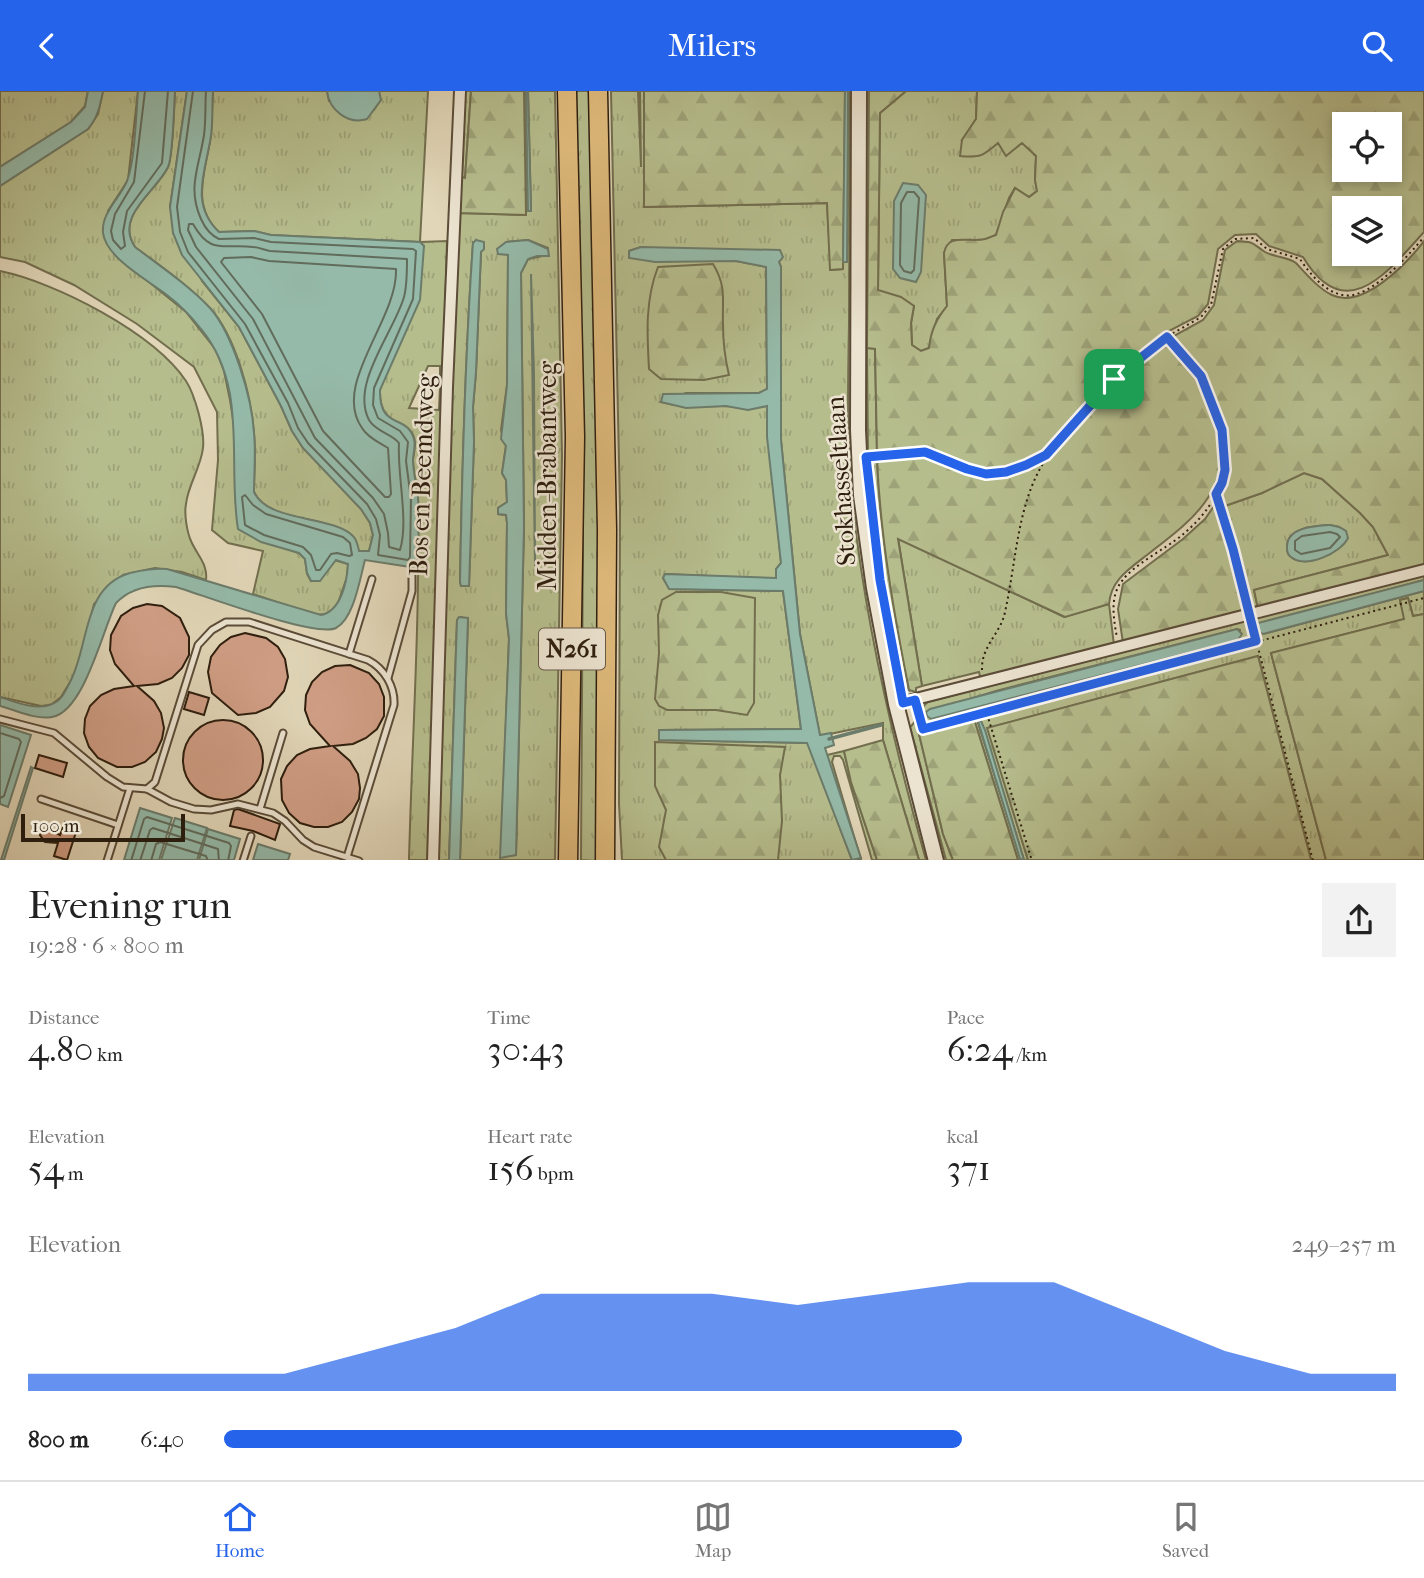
<!DOCTYPE html>
<html lang="en">
<head>
<meta charset="utf-8">
<style>
	body { margin:0; font-family:"IM FELL French Canon",serif; background:#f2f2f2; color:#222; height:100vh; display:flex; flex-direction:column; font-size:26px; white-space:nowrap }
	* { box-sizing:border-box; margin:0 }
	p { font-size:23px; color:#767676 }
	.icon { flex:none; width:38px; height:38px; fill:none; stroke:currentColor; stroke-width:2; stroke-linecap:round; stroke-linejoin:round }
	.map { position:relative; height:769px; overflow:hidden }
	.drawer { display:flex; flex-direction:column; background:#fff; flex:1 }
	.drawer>* { flex:none }
	.fabs { position:absolute; left:1332px; top:21px; display:grid; gap:14px }
	.fabs a { display:grid; place-items:center; width:70px; height:70px; border-radius:0px; background:#fff; box-shadow:0 4px 10px #0003; font-size:35px }
	.scale { position:absolute; left:21px; bottom:18px; width:164px; box-sizing:border-box; padding-left:7px; border:4px solid #2e1e0e; border-top:0; font-size:19px; line-height:24px; white-space:nowrap; color:#2e1e0e; -webkit-text-stroke:5px #ece4d1; paint-order:stroke }
	.pin { position:absolute; display:grid; place-items:center; width:60px; height:60px; color:#fff; margin:-30px; border-radius:14px; box-shadow:0 4px 10px #0006 }
	.round { display:grid; place-items:center; flex:none; width:74px; height:74px; border-radius:0px; background:#f2f2f2 }
	.head { display:flex; align-items:center; justify-content:space-between; height:119px; padding:0 28px }
	h1 { font-size:38px; font-weight:600; line-height:52px }
	.metrics { display:grid; grid-template-columns:repeat(3,1fr); gap:10px; height:119px; padding:7px 28px }
	.metrics div { display:grid; align-content:center }
	.metrics b { font-size:35px; font-weight:600 }
	.metrics small { font-size:19px; font-weight:400 }
	.metrics p { font-size:19px }
	.chart { height:196px; padding:14px 28px }
	.chart p { display:flex; justify-content:space-between }
	.chart svg { width:100%; height:126px; margin-top:7px; fill:#2563eb; opacity:.7 }
	ul { padding:0 28px; list-style:none; font-size:23px }
	li { display:grid; grid-template-columns:112px 84px 1fr; align-items:center; height:52px }
	li i { height:18px; border-radius:9px; background:#2563eb }
	header { display:flex; justify-content:space-between; align-items:center; height:91px; padding:0 28px; background:#2563eb; color:#fff; font-size:32px; font-weight:600 }
	.tabs { display:flex; justify-content:space-around; align-items:center; height:98px; border-top:2px solid #e0e0e0; background:#fff; font-size:19px; color:#767676 }
	.tabs a { display:grid; justify-items:center; gap:4px }
	.tabs .active { color:#2563eb }
	.map>svg:first-child { display:block }
</style>
</head>
<body>
<header><svg class="icon" aria-label="back" viewBox="0 0 24 24"><path d="M15 5l-7 7 7 7"/></svg>Milers<svg class="icon" aria-label="search" viewBox="0 0 24 24"><circle cx="10" cy="10" r="6"/><path d="M15 15l6 6"/></svg></header>
<div class="map">
<svg width="1424" height="770" viewBox="0 0 1424 770">
	<defs>
		<pattern id="grass-tufts" width="24" height="20" patternUnits="userSpaceOnUse" patternTransform="scale(1.75)"><rect width="24" height="20" fill="#b6bd8d"/><path d="M3 7l-1-3M5 7V3M7 7l1-3M15 17l-1-3M17 17v-4M19 17l1-3" fill="none" stroke="#9da278"/></pattern>
		<pattern id="forest-firs" width="22" height="20" patternUnits="userSpaceOnUse" patternTransform="scale(1.75)"><rect width="22" height="20" fill="#b6bd8d"/><path d="M5 1l3.5 6h-7zM16 11l3.5 6h-7z" fill="#9da278"/></pattern>
	</defs>
	<rect width="100%" height="100%" fill="#e1d6b8"/>
	<filter id="stains"><feTurbulence type="fractalNoise" baseFrequency=".00286" numOctaves="4"/><feColorMatrix values="0 0 0 0 .2 0 0 0 0 .09 0 0 0 0 .02 0 0 0 .5 -.17"/></filter>
	<radialGradient id="worn" r=".72"><stop offset=".6" stop-color="#630" stop-opacity="0"/><stop offset="1" stop-color="#630" stop-opacity=".3"/></radialGradient>
	<!-- grass -->
	<g fill="url(#grass-tufts)" stroke="#726e4e" stroke-width="2" fill-rule="evenodd">
		<path d="M0,0H88L85,15L71,31L0,76Z"/>
		<path d="M103,0H138L128,89L108,120L107,152L117,165L186,221L216,259L224,280L230,309L235,341L236,378L284,457L299,462L305,468L307,483L311,490L334,469L348,473L347,486L337,515L327,523L315,524L253,503L263,460L228,452L212,439L218,369L217,321L194,276L137,233L74,194L25,171L0,166V95L88,38L98,23Z"/>
		<path d="M175,0H187L170,116L202,190L239,236L281,315L292,340L303,357L361,418L370,432L373,444L369,460H359C345,416 271,439 254,401C254,382 256,362 254,342C251,304 236,246 210,217C188,194 160,175 135,156C114,125 156,101 168,76C173,66 174,15 175,0Z"/>
		<path d="M213,0H327L329,10L374,19L380,9L379,0H428L420,151L447,150L443,293H440V275H428L409,317L439,319L440,296H443L429,769H409C412,650 420,530 418,411C418,397 413,382 413,368C414,363 415,357 415,352C413,324 379,341 380,299L424,155L420,151L271,144L254,140L219,141C189,113 207,77 211,43C212,29 212,14 213,0Z"/>
		<path d="M464,0H471L465,88L459,85Z"/>
		<path d="M524,0H526L528,120H531L528,0H555L562,365L555,769H460L468,528L461,526L457,529L449,769L436,770L443,489L459,122L526,124ZM528,149L548,157V164L528,168L521,182L524,436L516,764L501,766L509,548L506,522L507,432L506,424L498,423V417L507,411L506,389L502,382L506,355L501,339L507,294L508,163H498L506,151ZM473,152L481,161L476,281L473,316L474,351L469,494L461,495L460,491C462,378 465,265 473,152Z"/>
		<path d="M574,0H592L599,352L598,770L581,769L583,445Z"/>
		<path d="M611,0H638L641,76L640,0H644V116L827,112L831,179L843,178V171H847L848,0H850C850,78 849,155 849,233C848,287 847,342 851,397C863,523 892,648 926,769H919L883,649V632L820,645L800,543L781,349V176L779,171L641,156L629,160L736,170L766,176L767,298L759,302H686L661,311C682,317 701,315 722,315C742,315 746,319 767,315L781,472L776,478V488L666,483L663,487L670,498L783,500L801,638L660,639L659,649L808,652L852,769L827,664L844,660L851,691L877,769H872L843,669L840,665H834L832,671L861,769H622L619,713L620,417Z"/>
		<path d="M906,0H977L976,28L962,49L1022,51L1036,65L1035,89L1037,100L1029,106L1015,97L1009,107L996,144L984,149H952L944,162L947,215L937,228L929,257L921,260L912,254L911,232L914,215L878,200L880,22Z"/>
		<path d="M0,180C55,191 154,242 186,290C195,304 205,340 203,357C201,376 188,394 186,413C184,423 187,441 191,450C197,464 208,473 206,489L182,481L155,477L123,484L94,513L78,578L61,606L51,614L41,615L0,606Z"/>
		<path d="M867,257H875L877,363L868,364Z"/>
		<path d="M877,367C880,445 895,523 909,599L901,592L882,491L868,368Z"/>
		<path d="M1304,382L1322,388L1360,422L1373,436L1388,464L1254,499L1258,517L1424,476L981,590L979,581L922,595L898,447L1064,526L1109,513L1114,554L1247,520L1222,416L1262,402ZM1330,434L1339,436L1345,440L1347,447C1341,462 1305,478 1291,466C1288,464 1287,461 1287,457C1286,436 1315,435 1330,434Z"/>
		<path d="M1424,482V489L1256,534L1257,540L1263,543L1424,500V523L1413,525L1408,507L1400,509L1405,528L1271,562L1326,769H1311L1258,565L988,637L1028,769H1024L981,630L978,632L1021,769H1018L974,628L919,643L943,743L953,769H946L910,636C919,629 918,618 928,611ZM1237,538L1240,539L1238,549L931,628L927,621L996,600Z"/>
	</g>
	<!-- forest -->
	<g fill="url(#forest-firs)" stroke="#726e4e" stroke-width="2" fill-rule="evenodd">
		<path d="M471,0H524L526,124L459,122V85L465,87Z"/>
		<path d="M644,0H845L843,178L830,179L827,112L644,116Z"/>
		<path d="M869,0H906L880,22L878,199L901,206L914,215L911,232L912,254L921,260L929,257C931,239 936,229 947,215L944,162C948,141 969,152 985,148C989,147 993,145 996,144L1003,121L1015,97L1029,106L1037,100L1035,89L1036,65L1022,52L1006,65L998,52C983,65 980,67 960,65L962,49L976,28L977,0H1424V141C1387,182 1345,236 1303,166L1269,155L1256,143L1235,144L1218,158L1208,213L1198,225L1163,243C1174,257 1188,270 1198,284C1205,295 1208,312 1213,324C1238,395 1198,425 1147,464C1129,478 1111,489 1109,513L1065,526L898,448L922,595L916,597V601L909,599C894,523 880,444 877,367L906,364L907,361L877,363L875,258L867,257ZM1344,33H1390V79H1344ZM1344,117H1390V163H1344Z"/>
		<path d="M1237,150C1256,151 1251,152 1265,161C1274,166 1288,166 1296,172C1306,183 1319,198 1332,204C1363,219 1407,172 1424,150V475L1258,518L1254,499L1388,464L1373,436L1360,422L1322,388L1304,382L1262,402L1222,416L1247,520L1123,552L1118,518L1123,493L1183,448L1205,428L1214,415L1228,378L1225,333L1204,283L1172,246L1203,229L1214,214L1225,159Z"/>
		<path d="M713,173C727,196 722,209 723,233C723,250 725,268 729,284L704,289L661,288L649,278C647,243 645,209 658,176Z"/>
		<path d="M676,501H721L755,507L754,612L747,624L716,619H667L659,615L655,608L659,562L658,524L662,509Z"/>
		<path d="M1408,507L1413,525L1424,523V769H1326L1271,562L1404,528L1400,509Z"/>
		<path d="M1258,565L1311,769H1028L987,637Z"/>
		<path d="M974,628L1018,769H953L943,743L919,643Z"/>
		<path d="M883,649L919,769H877L851,691L844,660Z"/>
		<path d="M655,651L785,656L780,684L782,730L778,769H666L659,756L666,719L655,695Z"/>
	</g>
	<!-- water -->
	<g fill="#95baa9" stroke="#6c7c6b" stroke-width="2">
		<path d="M88,0H103C100,15 98,26 88,38L0,95V76L71,31L85,16Z"/>
		<path d="M138,0H175C174,15 173,65 168,76C156,101 114,125 135,156C160,175 188,194 210,217C233,243 252,307 254,342C256,362 254,382 254,401C268,432 333,424 353,445C357,449 358,455 359,460H369L373,444L370,432L361,418L303,357L292,340L281,315L239,236L182,164L173,142L170,116L187,0H213C212,15 213,30 211,45C206,79 189,113 219,141L254,140L271,144L420,151L424,155L420,209L380,299C379,340 407,322 414,348C416,355 413,362 413,369C413,382 417,394 418,407C420,430 418,454 417,477L365,469C360,487 354,528 336,537C316,547 203,504 176,496C154,493 132,495 116,512C103,538 84,621 52,626C35,629 16,619 0,615V606C15,611 37,620 52,613C61,610 65,601 69,593C90,556 81,496 130,482C143,479 154,477 167,478L321,524C341,520 347,491 348,473L336,469L320,490H311L307,482L305,468L299,462L261,451L238,438C227,371 249,296 201,238C191,225 180,214 167,204C149,190 106,167 103,142C101,122 120,107 127,90C135,70 136,23 138,0Z"/>
		<path d="M327,0H379L381,9L367,28C348,34 329,19 327,0Z"/>
		<path d="M526,0H528L531,120H528Z"/>
		<path d="M845,0H848L847,171H843Z"/>
		<path d="M903,92L918,94L926,104L921,181L916,191L900,187L893,178L894,110Z"/>
		<path d="M476,149L484,151V158L481,161L476,281L473,316L474,351L469,495H461L460,491C462,378 465,265 473,152Z"/>
		<path d="M528,149L548,158L549,165H537L528,168L521,182L524,436L516,764L500,767L509,548L506,522L507,432L506,424L498,423V417L507,411L506,389L502,382L506,355L501,348L507,294L508,164L498,163L497,158L506,151Z"/>
		<path d="M641,156L780,159L783,166L779,171L781,176V349L800,543L820,644L831,642L834,654L825,657L861,767L852,769L807,652L659,649V639L801,638L783,500L669,498L663,487L665,483L776,487V478L781,472L767,346V315L748,319L726,315L686,317L661,311L663,303L759,302L767,298L766,176L736,170L655,171L629,167V160Z"/>
		<path d="M531,183L534,283L535,475Z"/>
		<path d="M1330,434L1339,436L1346,440L1348,447C1341,462 1306,478 1291,466C1288,464 1287,461 1287,457C1286,436 1315,435 1330,434Z"/>
		<path d="M1424,489V500L1263,543L1257,540L1258,532Z"/>
		<path d="M459,526L468,527L460,769L449,770L457,529Z"/>
		<path d="M1237,538L1242,543L1238,549L931,628L927,625L926,621L930,618Z"/>
		<path d="M978,630H981L985,639L1024,769L1020,768Z"/>
		<path d="M0,634L31,644L8,716L0,713Z"/>
		<path d="M31,676L33,677L4,769H1Z"/>
		<path d="M140,717L172,727L159,769H124Z"/>
		<path d="M175,727L207,737L197,769H161Z"/>
		<path d="M208,738L240,748L234,769H199Z"/>
		<path d="M258,753L290,763L288,769H253Z"/>
	</g>
	<g fill="none" stroke-linecap="round" stroke-linejoin="round">
		<!-- shore -->
		<g stroke="#626c5c" stroke-width="2">
			<path d="M145,0L134,91L115,123L111,140L113,149L121,158L125,155L123,141L127,120L162,72L168,0"/>
			<path d="M193,0L177,116L180,141L188,161L245,233L288,312L298,337L308,352L367,413L376,428L380,444L378,464L408,469L410,466L411,408L406,370L408,351L400,340L378,327L373,314L374,297L413,208L416,160L413,158L271,151L254,147L219,148C210,144 205,137 201,128C187,97 199,76 204,44C206,29 205,14 206,0"/>
			<path d="M907,101H914L919,107L914,179L911,182L904,180L900,174L901,112Z"/>
			<path d="M189,133H193C211,165 224,152 253,156C258,156 264,159 270,160L407,168C407,179 407,195 404,206C394,241 350,293 369,329C376,341 391,342 399,352C397,384 409,430 400,459L389,456L388,442L384,423L373,407L315,347L253,228L196,156L188,139Z"/>
			<path d="M251,166L269,170L396,178C398,229 331,293 362,337C368,347 379,351 388,357L391,403L389,406H385L323,340L262,223L221,171L224,167Z"/>
			<path d="M245,404L253,414L266,423L343,446L350,452L352,464L349,465L337,462L331,463L320,479H316L311,464L303,456L264,444L245,434L242,406Z"/>
			<path d="M1330,441L1337,443L1340,446L1330,457L1301,463L1295,459V450L1302,445Z"/>
			<path d="M0,642L19,648L21,651L4,705L0,707"/>
			<path d="M131,770L144,728L147,726L229,752L231,755L228,770"/>
			<path d="M140,770L150,739L153,737L218,758L219,770"/>
			<path d="M151,770L156,753L160,751L206,765L208,770"/>
		</g>
		<!-- stream -->
		<path stroke="#6c7c6b" stroke-width="3.5" d="M829,648L881,634"/>
	</g>
	<!-- building -->
	<g fill="#d09e85" stroke="#2e1e0e" stroke-width="2">
		<path d="M147,513L162,515L180,527L189,546V564L182,577L172,587L158,593L137,595L154,610L161,622L164,637L162,648L156,661L145,671L132,676H117L98,667L89,656L84,642L85,628L90,615L101,604L114,598L134,595L115,573L110,559L111,544L121,525L133,517Z"/>
		<path d="M245,542L266,547L278,556L285,568L288,586L284,600L270,616L256,622L238,624L212,602L208,581L211,566L220,554L231,546Z"/>
		<path d="M350,574L369,582L379,593L384,606V625L377,638L366,647L353,653L333,655L350,670L358,683L360,697L359,708L352,721L342,731L328,736H314L300,732L289,722L282,709L281,688L287,675L297,664L310,658L330,655L310,633L305,619L306,604L312,591L322,581L335,575Z"/>
		<path d="M189,601L209,607L204,624L184,618Z"/>
		<circle cx="223" cy="669" r="40"/>
		<path d="M39,664L67,672L63,686L35,677Z"/>
		<path d="M238,718L280,733L275,749L253,740L230,735L234,719Z"/>
		<path d="M65,731L78,735L67,769L54,765L58,752L45,751L40,744L42,739L47,737L60,744Z"/>
	</g>
	<g fill="none" stroke-linecap="round" stroke-linejoin="round">
		<!-- service casing -->
		<g stroke="#5b4c38" stroke-width="9">
			<g id="service">
				<path d="M349,563L372,488"/>
				<path d="M388,587L412,500V485"/>
				<path d="M0,628L54,642L107,686L123,696L147,698L171,711L194,718L211,719L238,713L273,722L285,730L303,749L314,756L359,770"/>
				<path d="M147,698L155,691L198,554L212,539L226,531H249L368,569C385,578 395,596 394,614L347,766"/>
				<path d="M41,708L118,734"/>
				<path d="M260,718L283,642"/>
				<path d="M107,770L130,697"/>
				<path d="M243,770L251,745"/>
			</g>
		</g>
		<!-- minor casing -->
		<g stroke="#5b4c38" stroke-width="14">
			<g id="minor">
				<path d="M896,613L1424,479"/>
				<path d="M433,770L447,296L460,0"/>
			</g>
		</g>
		<!-- tertiary casing -->
		<g stroke="#5b4c38" stroke-width="18">
			<path id="tertiary" d="M859,0L858,339L861,404L874,497L896,613L936,770"/>
		</g>
		<!-- trunk casing -->
		<g stroke="#2e1e0e" stroke-width="21">
			<g id="trunk">
				<path d="M567,0L575,346L568,770"/>
				<path d="M598,0L607,439L605,770"/>
			</g>
		</g>
		<!-- path -->
		<g stroke="#2e1e0e" stroke-width="2" stroke-dasharray="2 3.5" stroke-linecap="butt">
			<path d="M1168,245L1201,226L1211,214L1223,158L1235,148L1254,147L1267,158L1300,168C1311,185 1333,211 1357,203C1381,195 1408,165 1424,146"/>
			<path d="M873,365L925,361L967,378L986,383L1006,381L1045,364"/>
			<path d="M1217,405L1247,511"/>
			<path d="M1252,533L1313,770"/>
			<path d="M982,579C981,555 1001,542 1005,521C1014,481 1016,439 1030,400C1053,337 1116,287 1167,246C1178,258 1194,272 1202,286C1207,296 1210,307 1213,317C1233,370 1227,407 1181,445C1165,458 1133,474 1122,490C1109,506 1114,529 1117,547"/>
			<path d="M918,620L923,638L1424,507"/>
			<path d="M987,623L1032,770"/>
		</g>
		<!-- service -->
		<use href="#service" stroke="#ece4d1" stroke-width="5"/>
		<!-- minor -->
		<use href="#minor" stroke="#ece4d1" stroke-width="10"/>
		<!-- tertiary -->
		<use href="#tertiary" stroke="#ece4d1" stroke-width="14"/>
		<!-- trunk -->
		<use href="#trunk" stroke="#e0bb7c" stroke-width="18"/>
	</g>
	<g fill="none" stroke-linecap="round" stroke-linejoin="round">
		<!-- route casing -->
		<g stroke="#fff" stroke-width="14">
			<path id="route" d="M1167,246L1201,285L1222,339L1225,379L1222,392L1216,403L1233,458L1256,550L923,638L915,609L903,612L880,489L866,366L925,361L967,378L986,383L1006,381L1026,374L1046,364L1114,288Z"/>
		</g>
		<!-- route -->
		<use href="#route" stroke="#2563eb" stroke-width="9"/>
	</g>
	<g text-anchor="middle" dominant-baseline="central" stroke-width="5" stroke-linejoin="round" paint-order="stroke">
		<!-- shield labels -->
		<rect fill="#ece4d1" stroke="#675948" stroke-width="2" x="539" y="537.5" width="66" height="41" rx="5"/>
		<g font-size="24" font-weight="bold" fill="#2e1e0e">
			<text x="572" y="558">N261</text>
		</g>
		<!-- street labels -->
		<g font-size="26" fill="#2e1e0e" stroke="#ece4d1">
			<text transform="translate(422 384) rotate(-88)">Bos en Beemdweg</text>
			<text transform="translate(547 385) rotate(-90)">Midden-Brabantweg</text>
			<text transform="translate(841 390) rotate(-94)">Stokhasseltlaan</text>
		</g>
	</g>
	<rect width="100%" height="100%" filter="url(#stains)"/>
	<rect width="100%" height="100%" fill="url(#worn)"/>
</svg>
<div class="fabs">
<a><svg class="icon" aria-label="locate" viewBox="0 0 24 24"><circle cx="12" cy="12" r="6"/><path d="M12 2v4M12 18v4M2 12h4M18 12h4"/></svg></a>
<a><svg class="icon" aria-label="layers" viewBox="0 0 24 24"><path d="M12 4l9 5-9 5-9-5zM3 14l9 5 9-5"/></svg></a>
</div>
<div class="scale">100 m</div>
<div class="pin" style="left:1114px;top:288px;background:#1e9e55"><svg class="icon" aria-label="arrive" viewBox="0 0 24 24"><path d="M6 21V4h12l-3 4 3 4H6"/></svg></div>
</div>
<section class="drawer">
<div class="head"><div><h1>Evening run</h1><p>19:28 · 6 × 800 m</p></div><a class="round"><svg class="icon" aria-label="share" viewBox="0 0 24 24"><path d="M12 15V3M7 8l5-5 5 5M5 13v7h14v-7"/></svg></a></div>
<div class="metrics">
<div><p>Distance</p><b>4.80<small> km</small></b></div>
<div><p>Time</p><b>30:43</b></div>
<div><p>Pace</p><b>6:24<small> /km</small></b></div>
</div>
<div class="metrics">
<div><p>Elevation</p><b>54<small> m</small></b></div>
<div><p>Heart rate</p><b>156<small> bpm</small></b></div>
<div><p>kcal</p><b>371</b></div>
</div>
<div class="chart"><p><span>Elevation</span>249–257 m</p>
<svg viewBox="0 0 160 44" preserveAspectRatio="none"><path d="M0 44V38L10 38L20 38L30 38L40 30L50 22L60 10L70 10L80 10L90 14L100 10L110 6L120 6L130 18L140 30L150 38L160 38V44z"/></svg>
</div>
<ul>
<li><b>800 m</b>6:40<i style="width:63%"></i></li>
</ul>
</section>
<nav class="tabs">
<a class="active"><svg class="icon" aria-label="home" viewBox="0 0 24 24"><path d="M3 11l9-7 9 7M6 9v11h12V9"/></svg>Home</a>
<a><svg class="icon" aria-label="map" viewBox="0 0 24 24"><path d="M3 6l6-2 6 2 6-2v14l-6 2-6-2-6 2zM9 4v14M15 6v14"/></svg>Map</a>
<a><svg class="icon" aria-label="saved" viewBox="0 0 24 24"><path d="M7 4h10v16l-5-4-5 4z"/></svg>Saved</a>
</nav>
</body>
</html>
